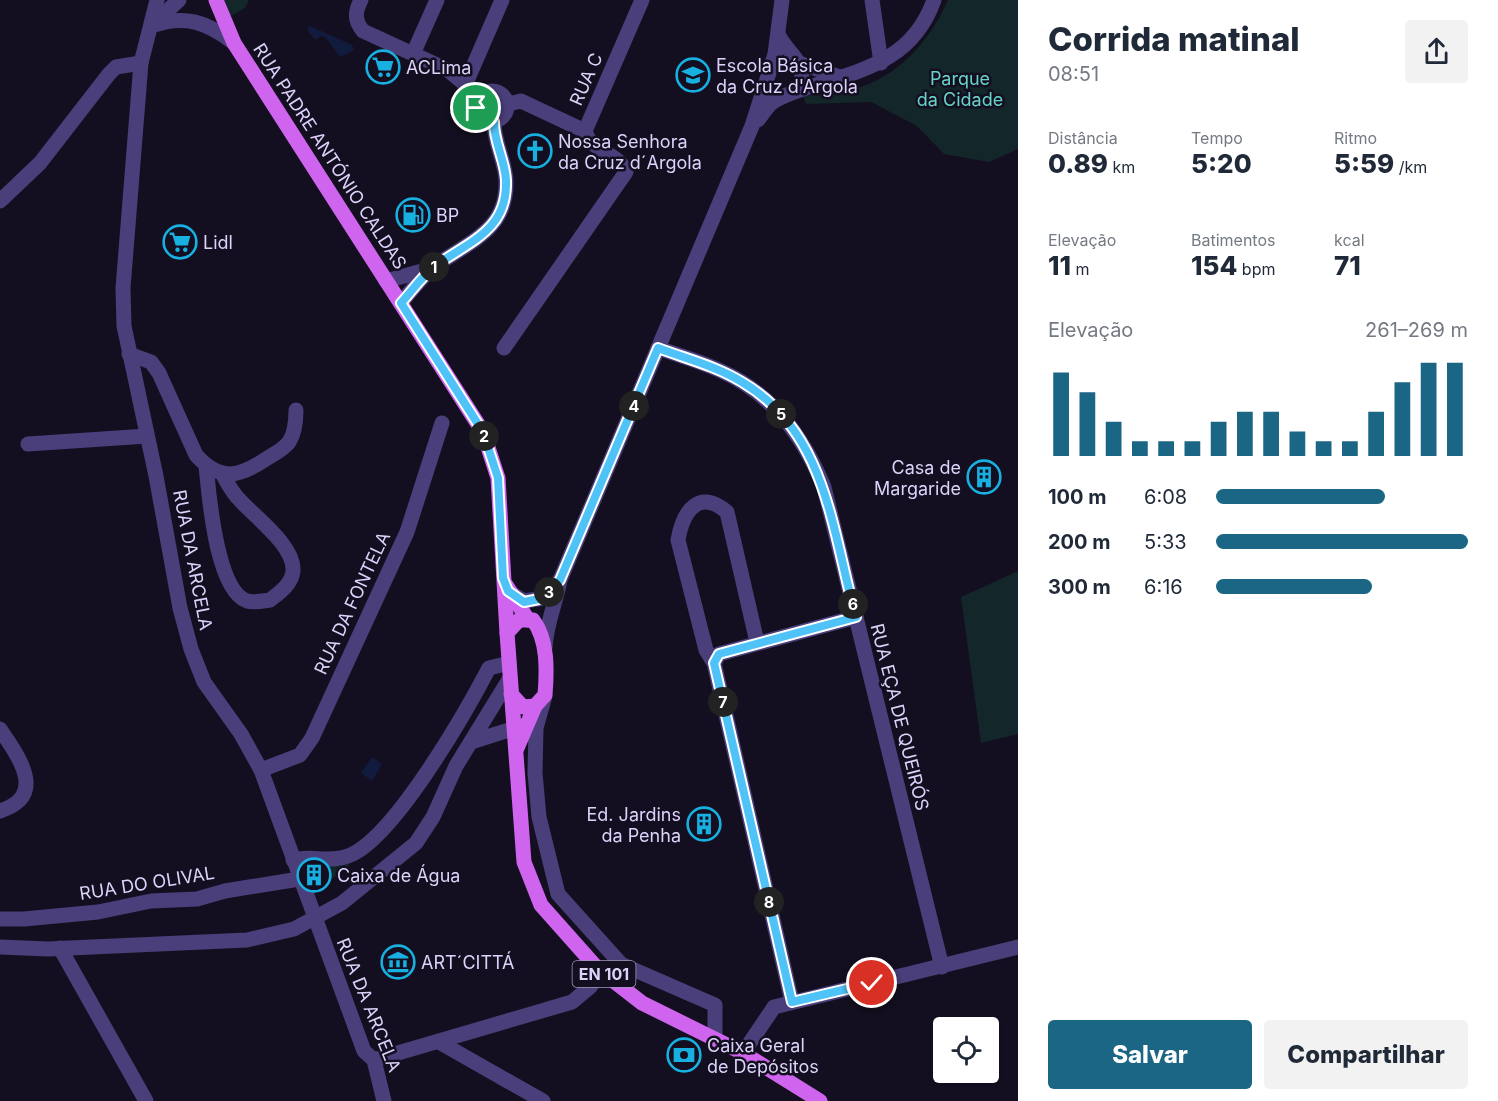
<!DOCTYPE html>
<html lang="pt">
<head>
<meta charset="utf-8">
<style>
	body { margin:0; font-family:Inter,sans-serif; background:#f2f2f3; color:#1f2937; height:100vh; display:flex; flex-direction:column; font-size:22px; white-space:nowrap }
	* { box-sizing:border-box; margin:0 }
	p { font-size:20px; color:#747a83 }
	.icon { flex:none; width:33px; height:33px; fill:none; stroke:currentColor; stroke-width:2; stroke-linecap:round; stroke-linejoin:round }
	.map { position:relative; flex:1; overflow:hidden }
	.drawer { display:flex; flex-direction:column; background:#fff; width:480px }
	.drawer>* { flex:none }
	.fabs { position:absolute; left:933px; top:1017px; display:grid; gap:12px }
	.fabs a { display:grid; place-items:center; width:66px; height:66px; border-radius:6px; background:#fff; box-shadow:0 2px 4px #0004; font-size:30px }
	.pin { position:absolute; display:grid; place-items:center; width:51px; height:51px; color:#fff; margin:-26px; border:3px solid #fff; border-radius:50%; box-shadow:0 2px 6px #0007 }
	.km { position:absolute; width:30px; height:30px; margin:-15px; border-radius:50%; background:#222; color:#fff; font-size:16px; line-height:30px; text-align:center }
	.round { display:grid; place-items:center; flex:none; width:63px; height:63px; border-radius:6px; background:#f2f2f3 }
	.headline { display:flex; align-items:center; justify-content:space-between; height:102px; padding:0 30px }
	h1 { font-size:33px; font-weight:800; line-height:45px }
	.stats { display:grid; grid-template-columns:repeat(3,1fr); gap:9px; height:102px; padding:6px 30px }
	.stats div { display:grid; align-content:center }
	.stats b { font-size:26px; font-weight:800 }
	.stats small { font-size:16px; font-weight:400 }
	.stats p { font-size:16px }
	.chart { height:168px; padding:12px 30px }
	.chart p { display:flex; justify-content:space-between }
	.chart svg { width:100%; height:108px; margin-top:6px; stroke:#1b6684; stroke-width:6 }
	.primary-button { display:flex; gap:12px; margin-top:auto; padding:12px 30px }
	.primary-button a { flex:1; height:69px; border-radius:6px; background:#1b6684; color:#fff; font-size:24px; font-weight:800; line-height:69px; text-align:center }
	.primary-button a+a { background:#f2f2f3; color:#1f2937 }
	ul { padding:0 30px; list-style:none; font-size:20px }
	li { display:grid; grid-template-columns:96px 72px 1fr; align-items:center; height:45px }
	li i { height:15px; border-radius:8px; background:#1b6684 }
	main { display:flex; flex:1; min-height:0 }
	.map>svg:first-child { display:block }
</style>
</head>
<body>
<main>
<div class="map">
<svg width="1018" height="1101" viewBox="0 0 1018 1101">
	<rect width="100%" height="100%" fill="#140f20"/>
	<!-- green -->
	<g fill="#132629">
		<path d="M225,0H249L245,8L229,17Z"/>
		<path d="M948,0H1018V149L989,162L944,154L917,126L871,102L806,104L803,96C821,94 840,94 858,88C900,75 931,39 948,0Z"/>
		<path d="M1018,571V734L981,743L961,597Z"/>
		<path d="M350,860L348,868L315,889L304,861Z"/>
	</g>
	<!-- water -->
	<g fill="#101b3d">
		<path d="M308,25L352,45L354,50L340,57L326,38L322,36L315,40L308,31Z"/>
		<path d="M372,757L382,764L372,781L361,773Z"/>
	</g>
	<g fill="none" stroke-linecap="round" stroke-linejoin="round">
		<!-- minor -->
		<g stroke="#4a3f7a" stroke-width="15">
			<path d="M157,0L141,63L123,288L124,326L156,476L180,608L191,649L204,682L241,734L261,770L364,1051L374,1060L384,1101"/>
			<path d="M361,0C355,12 354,20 363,31L448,70L479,96"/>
			<path d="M872,0L881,63"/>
			<path d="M153,24L179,0"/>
			<path d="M151,26C185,14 207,22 234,43"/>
			<path d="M779,36C791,58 809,62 799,90"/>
			<path d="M413,54L437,0"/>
			<path d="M799,63L840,77"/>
			<path d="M466,83L502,0"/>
			<circle cx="492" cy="106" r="15"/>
			<path d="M508,104L521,101L585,131"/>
			<path d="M758,120C763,114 767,106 773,102C785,94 802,89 816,85C868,69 914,57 934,0"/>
			<path d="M585,131L642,0"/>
			<path d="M0,201L40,163L109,74L116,67L141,63"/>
			<path d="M386,281L433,268"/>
			<path d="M401,303C411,291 422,276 435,266C470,241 508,230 506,180C505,160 494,143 494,122"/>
			<path d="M504,348L626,172C619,153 590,151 585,131"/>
			<path d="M658,348C678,355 699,361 719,370C772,393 803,436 824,487L942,967"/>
			<path d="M129,354L151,362L159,373L196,455C220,482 239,477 266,459C274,454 283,450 289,442C295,433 296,421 296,410"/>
			<path d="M28,444L147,436"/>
			<path d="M206,466C209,495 216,590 247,601C254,603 263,601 270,600C279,593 292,584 293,571C295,545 253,516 237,497C231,490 226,481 222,473"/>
			<path d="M508,591L524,601L544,598L560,580"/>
			<path d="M545,648C546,624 556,603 560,580L752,126L775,54L782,0"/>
			<path d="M714,663L706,650L678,540C683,511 699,488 727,512L757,642"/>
			<path d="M545,696L536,728L535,773L539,817L558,894L621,964L715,1005V1038"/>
			<path d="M0,729C17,755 49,795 0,811"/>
			<path d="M471,742L525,725"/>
			<path d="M261,770L300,755L312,738L407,532L442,423"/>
			<path d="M293,860C311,855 330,863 348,856C393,840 466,712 489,668L509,663"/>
			<path d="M0,919H24L98,912L151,901L197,899L225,891L299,879"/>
			<path d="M0,947L48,949L247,940L294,929L342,903L416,843L433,817L456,766L510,678"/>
			<path d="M60,948L146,1101"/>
			<path d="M792,1002L714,663L719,654L856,617"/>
			<path d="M439,1042L543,1101"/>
			<path d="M743,1053L774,1007L1018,947"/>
			<path d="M374,1060L572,1002L590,987L601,971"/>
		</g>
		<!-- major -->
		<g stroke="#cf64ef" stroke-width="15">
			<path d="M216,0L234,43L483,432L498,478L507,633"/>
			<path d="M506,585L528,620"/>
			<path d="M511,694L523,707L535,706L545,695C547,670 548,640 533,620H519L507,633L524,862L541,905L597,968L642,1003L743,1053L820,1101"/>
			<path d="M517,748L535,706"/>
		</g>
	</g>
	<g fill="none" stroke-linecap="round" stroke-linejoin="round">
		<!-- route casing -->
		<g stroke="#fff" stroke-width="12">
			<path id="route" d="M476,108L482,119L494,122C494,143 505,160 506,180C508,230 470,241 435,266C422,276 412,291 401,303L483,432L498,478L503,578L508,591L524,602L544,598L560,580L658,348C687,359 716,366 742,382C827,432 832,532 856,617L719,654L714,663L792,1002L872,983"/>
		</g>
		<!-- route -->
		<use href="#route" stroke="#4fc3f7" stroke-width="8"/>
	</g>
	<!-- icons -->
	<defs>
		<g id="supermarket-ring" transform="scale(1.725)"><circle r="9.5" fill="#140f20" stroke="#17b0e1" stroke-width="1.5"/><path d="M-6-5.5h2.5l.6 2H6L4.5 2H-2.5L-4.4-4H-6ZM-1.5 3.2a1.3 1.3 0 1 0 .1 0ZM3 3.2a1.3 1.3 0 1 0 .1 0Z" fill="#17b0e1"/></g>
		<g id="school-ring" transform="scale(1.725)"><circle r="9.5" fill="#140f20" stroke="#17b0e1" stroke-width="1.5"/><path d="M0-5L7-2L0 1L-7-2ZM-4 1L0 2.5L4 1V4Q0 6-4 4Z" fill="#17b0e1"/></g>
		<g id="church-ring" transform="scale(1.725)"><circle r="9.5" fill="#140f20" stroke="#17b0e1" stroke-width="1.5"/><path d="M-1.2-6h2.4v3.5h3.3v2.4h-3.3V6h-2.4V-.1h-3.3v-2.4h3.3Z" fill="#17b0e1"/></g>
		<g id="fuel-ring" transform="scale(1.725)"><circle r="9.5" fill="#140f20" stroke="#17b0e1" stroke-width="1.5"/><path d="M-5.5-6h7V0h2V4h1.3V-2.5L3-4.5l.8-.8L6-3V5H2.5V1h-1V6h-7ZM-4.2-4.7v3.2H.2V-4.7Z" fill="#17b0e1"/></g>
		<g id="building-ring" transform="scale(1.725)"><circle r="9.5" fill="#140f20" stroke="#17b0e1" stroke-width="1.5"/><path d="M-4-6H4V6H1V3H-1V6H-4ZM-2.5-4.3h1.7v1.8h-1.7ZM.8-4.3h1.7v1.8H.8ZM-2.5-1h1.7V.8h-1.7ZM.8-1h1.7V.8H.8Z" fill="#17b0e1"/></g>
		<g id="museum-ring" transform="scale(1.725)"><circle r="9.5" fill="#140f20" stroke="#17b0e1" stroke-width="1.5"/><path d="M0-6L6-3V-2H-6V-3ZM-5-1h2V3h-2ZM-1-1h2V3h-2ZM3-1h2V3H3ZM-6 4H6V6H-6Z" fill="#17b0e1"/></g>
		<g id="bank-ring" transform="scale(1.725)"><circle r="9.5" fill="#140f20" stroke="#17b0e1" stroke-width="1.5"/><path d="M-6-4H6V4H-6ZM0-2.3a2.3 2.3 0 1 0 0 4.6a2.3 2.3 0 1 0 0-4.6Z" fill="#17b0e1"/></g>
	</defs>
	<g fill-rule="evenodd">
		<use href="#supermarket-ring" x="383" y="67"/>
		<use href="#school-ring" x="693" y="75"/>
		<use href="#church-ring" x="535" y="151"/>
		<use href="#fuel-ring" x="413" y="215"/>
		<use href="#supermarket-ring" x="180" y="242"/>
		<use href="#building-ring" x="984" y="477"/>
		<use href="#building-ring" x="704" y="824"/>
		<use href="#building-ring" x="314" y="875"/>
		<use href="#museum-ring" x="398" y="962"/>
		<use href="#bank-ring" x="684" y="1055"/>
	</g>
	<g text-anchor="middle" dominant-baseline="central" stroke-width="5" stroke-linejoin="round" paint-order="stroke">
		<!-- shield labels -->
		<rect fill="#140f20" stroke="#a198b9" stroke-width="1.5" x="572.5" y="961" width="63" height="26" rx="4.5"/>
		<g font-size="16" font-weight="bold" fill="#ddd2fa">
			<text x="604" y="974">EN 101</text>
		</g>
		<!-- poi labels -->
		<g font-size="18" fill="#ddd2fa" stroke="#140f20" text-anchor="start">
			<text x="716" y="65">Escola Básica<tspan x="716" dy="21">da Cruz d'Argola</tspan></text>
			<text x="406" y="67">ACLima</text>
			<text x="558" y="141">Nossa Senhora<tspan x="558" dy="21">da Cruz d´Argola</tspan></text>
			<text x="436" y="215">BP</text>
			<text x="203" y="242">Lidl</text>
			<text x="961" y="467" text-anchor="end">Casa de<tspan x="961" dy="21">Margaride</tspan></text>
			<text x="681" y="814" text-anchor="end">Ed. Jardins<tspan x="681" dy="21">da Penha</tspan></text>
			<text x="337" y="875">Caixa de Água</text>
			<text x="421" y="962">ART´CITTÁ</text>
			<text x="707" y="1045">Caixa Geral<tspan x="707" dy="21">de Depósitos</tspan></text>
		</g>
		<!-- park labels -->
		<g font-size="18" fill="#66d3c7" stroke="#140f20">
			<text x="960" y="78">Parque<tspan x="960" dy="21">da Cidade</tspan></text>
		</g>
		<!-- street labels -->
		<g font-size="18" fill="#ddd2fa" stroke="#140f20">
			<text transform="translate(586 79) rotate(-66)">RUA C</text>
			<text transform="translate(330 156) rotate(57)">RUA PADRE ANTÓNIO CALDAS</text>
			<text transform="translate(193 560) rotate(79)">RUA DA ARCELA</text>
			<text transform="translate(352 603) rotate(-65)">RUA DA FONTELA</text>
			<text transform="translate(900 717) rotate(76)">RUA EÇA DE QUEIRÓS</text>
			<text transform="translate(147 883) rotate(-9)">RUA DO OLIVAL</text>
			<text transform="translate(369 1005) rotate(68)">RUA DA ARCELA</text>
		</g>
	</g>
</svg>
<div class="fabs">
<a><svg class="icon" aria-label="locate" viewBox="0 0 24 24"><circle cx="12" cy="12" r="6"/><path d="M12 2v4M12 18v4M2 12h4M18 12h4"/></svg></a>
</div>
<div class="pin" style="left:476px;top:108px;background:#1e9e55"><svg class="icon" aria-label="arrive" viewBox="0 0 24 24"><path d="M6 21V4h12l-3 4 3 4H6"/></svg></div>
<div class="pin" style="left:872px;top:983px;background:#d93025"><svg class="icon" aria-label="check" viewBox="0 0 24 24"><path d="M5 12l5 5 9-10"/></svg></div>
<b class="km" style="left:434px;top:267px">1</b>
<b class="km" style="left:484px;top:436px">2</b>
<b class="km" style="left:549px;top:592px">3</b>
<b class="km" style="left:634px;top:406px">4</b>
<b class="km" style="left:781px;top:414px">5</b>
<b class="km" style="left:853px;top:604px">6</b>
<b class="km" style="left:723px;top:702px">7</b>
<b class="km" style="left:769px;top:902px">8</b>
</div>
<section class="drawer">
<div class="headline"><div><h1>Corrida matinal</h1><p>08:51</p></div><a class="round"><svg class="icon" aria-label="share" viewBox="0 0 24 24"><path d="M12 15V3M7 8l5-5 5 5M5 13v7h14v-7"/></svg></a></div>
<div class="stats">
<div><p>Distância</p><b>0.89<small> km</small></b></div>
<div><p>Tempo</p><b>5:20</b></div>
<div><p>Ritmo</p><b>5:59<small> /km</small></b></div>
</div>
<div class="stats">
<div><p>Elevação</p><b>11<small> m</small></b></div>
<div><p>Batimentos</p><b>154<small> bpm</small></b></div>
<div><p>kcal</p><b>71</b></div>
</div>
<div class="chart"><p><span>Elevação</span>261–269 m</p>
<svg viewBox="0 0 160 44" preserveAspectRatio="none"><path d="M5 44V10M15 44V18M25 44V30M35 44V38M45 44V38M55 44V38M65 44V30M75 44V26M85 44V26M95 44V34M105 44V38M115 44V38M125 44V26M135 44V14M145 44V6M155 44V6"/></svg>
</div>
<ul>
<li><b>100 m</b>6:08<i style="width:67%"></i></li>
<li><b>200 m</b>5:33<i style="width:100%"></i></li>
<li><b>300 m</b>6:16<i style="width:62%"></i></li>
</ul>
<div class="primary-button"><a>Salvar</a><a>Compartilhar</a></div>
</section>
</main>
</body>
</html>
